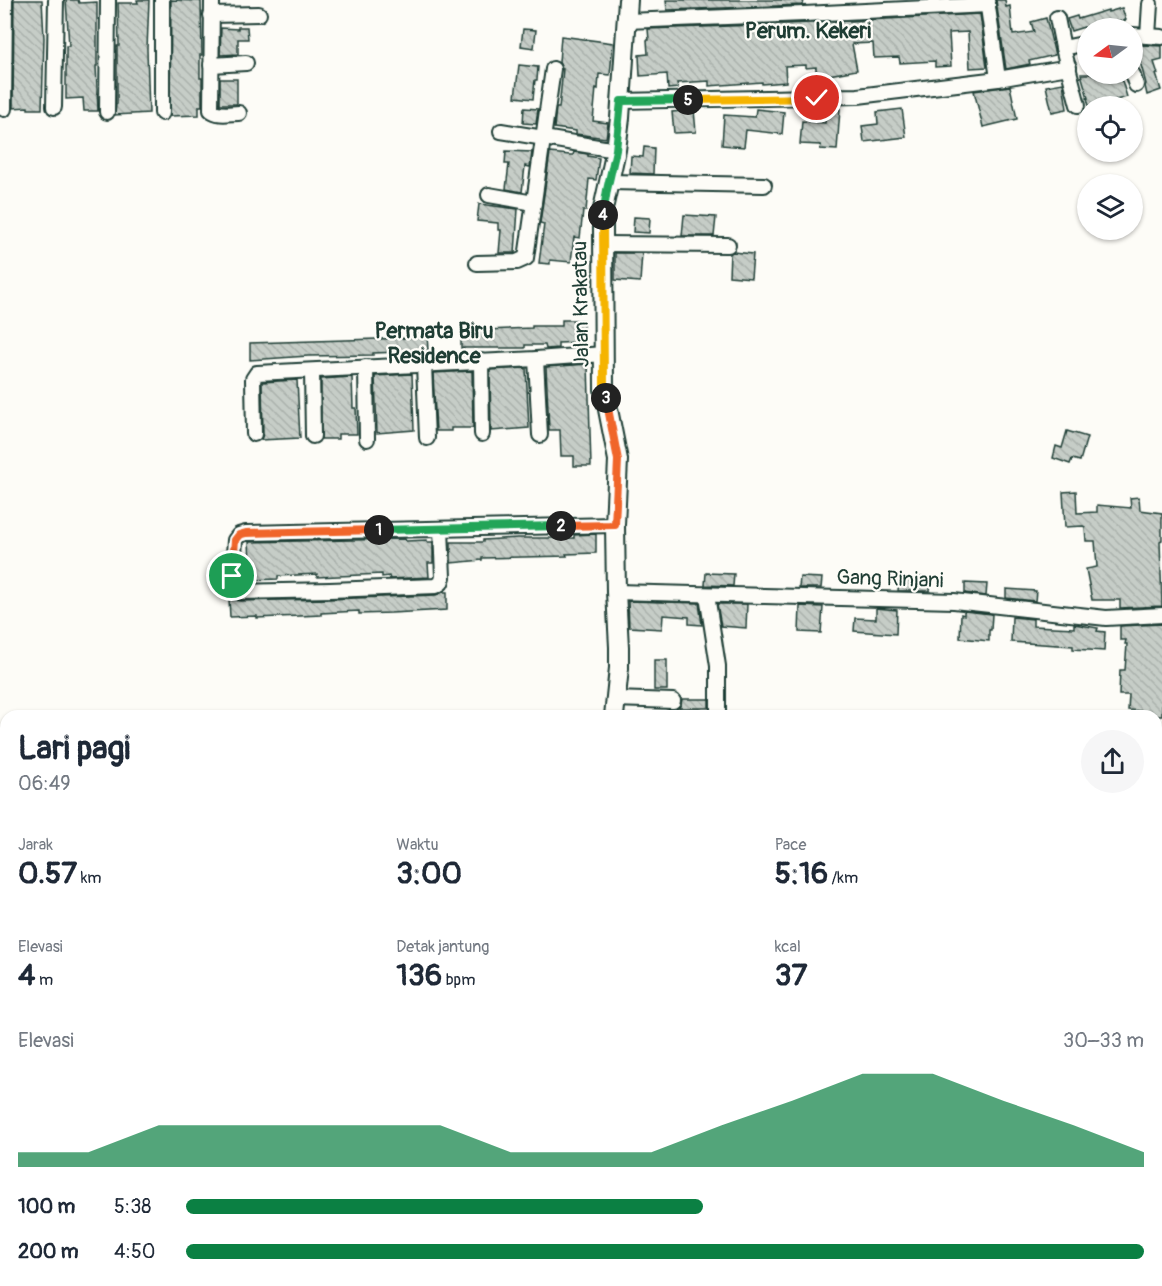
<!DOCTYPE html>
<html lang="id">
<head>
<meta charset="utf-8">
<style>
	body { margin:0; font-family:Pangolin,sans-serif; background:#f6f6f7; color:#1f2937; height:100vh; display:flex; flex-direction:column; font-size:22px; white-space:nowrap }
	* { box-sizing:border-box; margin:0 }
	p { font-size:20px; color:#747a83 }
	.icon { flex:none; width:33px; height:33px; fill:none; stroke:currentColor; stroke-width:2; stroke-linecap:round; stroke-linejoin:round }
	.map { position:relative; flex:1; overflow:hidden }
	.drawer { position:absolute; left:0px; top:710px; width:1162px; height:578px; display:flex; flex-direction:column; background:#fff; border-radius:18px 18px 0 0; box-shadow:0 2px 4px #0004 }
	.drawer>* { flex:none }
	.needle { width:39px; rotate:255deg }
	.fabs { position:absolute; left:1077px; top:18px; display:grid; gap:12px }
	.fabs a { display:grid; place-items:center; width:66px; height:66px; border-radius:50%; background:#fff; box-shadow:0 2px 4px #0004; font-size:30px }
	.pin { position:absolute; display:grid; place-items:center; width:51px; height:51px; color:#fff; margin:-26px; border:3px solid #fff; border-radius:50%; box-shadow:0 2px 6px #0007 }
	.km { position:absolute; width:30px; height:30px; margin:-15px; border-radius:50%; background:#222; color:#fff; font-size:16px; line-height:30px; text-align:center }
	.round { display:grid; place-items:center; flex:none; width:63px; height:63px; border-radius:32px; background:#f6f6f7 }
	.overview { display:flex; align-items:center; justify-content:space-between; height:102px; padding:0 18px }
	h1 { font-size:33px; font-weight:700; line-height:45px }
	.figures { display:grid; grid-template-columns:repeat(3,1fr); gap:9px; height:102px; padding:6px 18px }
	.figures div { display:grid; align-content:center }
	.figures b { font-size:30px; font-weight:700 }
	.figures small { font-size:16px; font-weight:400 }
	.figures p { font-size:16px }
	.chart { height:168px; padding:12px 18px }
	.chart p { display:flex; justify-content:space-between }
	.chart svg { width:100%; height:108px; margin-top:6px; fill:#0b8043; opacity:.7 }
	ul { padding:0 18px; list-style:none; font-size:20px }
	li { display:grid; grid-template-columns:96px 72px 1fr; align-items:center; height:45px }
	li i { height:15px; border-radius:8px; background:#0b8043 }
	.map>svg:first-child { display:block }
</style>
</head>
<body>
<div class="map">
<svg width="1162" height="1286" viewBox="0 0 1162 1286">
	<defs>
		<pattern id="building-back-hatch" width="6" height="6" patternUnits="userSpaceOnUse" patternTransform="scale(1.5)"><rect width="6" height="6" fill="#c6cdc7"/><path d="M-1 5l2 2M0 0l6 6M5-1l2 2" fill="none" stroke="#aab1ac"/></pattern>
	</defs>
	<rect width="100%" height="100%" fill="#fdfcf7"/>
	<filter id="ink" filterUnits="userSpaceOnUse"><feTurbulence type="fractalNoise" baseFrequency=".0167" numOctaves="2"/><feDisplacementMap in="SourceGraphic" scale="12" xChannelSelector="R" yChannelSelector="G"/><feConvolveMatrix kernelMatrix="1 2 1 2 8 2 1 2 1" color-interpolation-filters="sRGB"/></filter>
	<g filter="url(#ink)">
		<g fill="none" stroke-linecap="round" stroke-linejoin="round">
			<!-- river -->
			<path stroke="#aeb8b1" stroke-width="22" d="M940,1286L942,1281"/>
		</g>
		<!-- building -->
		<g fill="url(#building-back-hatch)" stroke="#1f3d34" stroke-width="1.5">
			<path d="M14,0H42L44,38L42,109H28V107L13,108Z"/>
			<path d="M66,0H78L79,3L97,2V66H96L98,111H84L83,98L66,99V46H69Z"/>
			<path d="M137,0H149L147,49L149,113L115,115L116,104H117V46H119L118,3H138Z"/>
			<path d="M171,0L201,1L202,55H200V78H202V106H199V115L170,116Z"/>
			<path d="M666,0H804L803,5L667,10Z"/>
			<path d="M996,0H1005L1006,7L1010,6L1013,35L1034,32L1031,22L1046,18L1055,55L1029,61L1030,64L1006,69Z"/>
			<path d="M1122,8L1126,20L1114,23V21L1085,30L1084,27L1071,31L1067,19L1077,16L1078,19L1108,10V12Z"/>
			<path d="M980,14L987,67L970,68L968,32L949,33L951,66L935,67V61L900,63L899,57L874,58L873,43L852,44L857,70L829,75V82H816V67L806,68V65L785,66L786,82L762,84V82L709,86V81L677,83L678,88L668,89L667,74L640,76L639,55L648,54L647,40H649L648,29L812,23Z"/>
			<path d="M238,27H247L248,39H238V54L220,55L221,28L238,29Z"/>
			<path d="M523,29L536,30L534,48L521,46Z"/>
			<path d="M561,36L613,43L610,75L599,74L598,89L596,88L593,121L608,123L606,138L576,134V131L554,128L556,108H559L563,69H562L559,62Z"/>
			<path d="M1141,45L1162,46V60L1154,62L1158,74H1156L1161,90L1147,95L1145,86L1146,84L1136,46Z"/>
			<path d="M519,65L538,67L537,80H535L533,99L515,97Z"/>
			<path d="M1081,74H1120L1127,97L1094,106H1089L1087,98H1088Z"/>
			<rect x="220" y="79" width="17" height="25"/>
			<path d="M1063,83L1067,109L1052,112L1046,86Z"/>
			<path d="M1010,86L1017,119L983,127L974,91Z"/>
			<path d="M524,108L538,109L536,124L523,123Z"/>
			<path d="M826,108L840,109L837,150L820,149L821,145L800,144L802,121L825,123Z"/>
			<path d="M756,109L784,112L782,134L746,130L744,147L722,145L724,115L755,117Z"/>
			<path d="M902,109L906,137L864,142L862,126L878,124L877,112Z"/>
			<path d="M694,110L696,132L674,133L672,112Z"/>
			<path d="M644,147L654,148L653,174L630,173L631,156L643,157Z"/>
			<path d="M506,151L532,152L530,167L525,166L522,192L506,189L509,164H505Z"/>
			<path d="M574,152L588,154V156L599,158L596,180L589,179L586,211H583L580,238L574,237L571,262L550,260V264L539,263L544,224L540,223L550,153L570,155H573Z"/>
			<path d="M479,204L518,209L515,253H499L501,230H498V223L477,221Z"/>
			<path d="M684,215L716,217L714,236H682Z"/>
			<path d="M634,217L650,218L649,233L633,232Z"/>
			<path d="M733,252L753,254L751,278L729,276L730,253Z"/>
			<path d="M615,253H642L640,282L615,280Z"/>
			<path d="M562,320H583L584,342L558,343V348L546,349L545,345H525V348H461V331L532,328V326H562Z"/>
			<path d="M409,334H427L428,351L373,353V355L308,356L250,360V343L409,338Z"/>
			<path d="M588,364L591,466H574V456H561L560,430H549L546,367Z"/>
			<path d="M526,368L529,428L491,431L490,370Z"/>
			<path d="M472,371L473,428H451V431H436L433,373Z"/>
			<path d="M412,374L414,430L377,433L375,376Z"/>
			<path d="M352,377L353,408H356L357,434H338V439H321V379Z"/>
			<path d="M297,380L300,438L261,440L263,434L262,382Z"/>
			<path d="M1067,431L1087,437L1080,461L1072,459L1070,464L1053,458L1056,446L1062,448Z"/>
			<path d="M1076,491L1077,513L1097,512V505L1131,508L1130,498L1139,497L1140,510L1162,513V540L1160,541L1162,606L1120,608V600H1092L1086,569L1097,567L1095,541H1086L1085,527L1083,526L1065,527L1063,492Z"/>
			<path d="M596,534V553L566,554L567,556L482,558V560L451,563V542H483V540L518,538H574V535Z"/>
			<path d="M405,539L406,541L427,540V542H433V563H428L429,577L390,579L389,576L382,577V574L317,577V574L278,576V579L251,580L249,542Z"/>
			<path d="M706,573L734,574L733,586L705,585Z"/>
			<path d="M800,577L822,578L821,588H799Z"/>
			<path d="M917,577L931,578L930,591H898L899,580L917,582Z"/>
			<path d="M965,583L987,584L986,596L965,593Z"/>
			<path d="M1006,589L1036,591L1035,601L1006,598Z"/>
			<path d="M443,592H447V610L391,613L359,614V611L321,613V615L278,617L257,618V616L230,617L229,599L240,601L330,599L436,595Z"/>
			<path d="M628,601L699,603L702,625L689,624V617L663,615L662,629L629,627Z"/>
			<path d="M717,604H747L746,628L721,626Z"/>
			<path d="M800,606L823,607L821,633L799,632Z"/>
			<path d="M876,608L897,610L896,634L854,631L855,618L876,619Z"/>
			<path d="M964,611L992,614L991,630H989V641L960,638L961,614L964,615Z"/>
			<path d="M1012,617L1033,619V626L1074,628V624L1098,628L1097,631L1105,632L1104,651L1073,649V646L1011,642Z"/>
			<path d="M1162,624V716H1141V711L1128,710L1129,695H1119L1120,670H1125L1127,644H1125L1126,640H1120V626Z"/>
			<rect x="654" y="660" width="13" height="30"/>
			<path d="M682,699H709V708H678L681,705Z"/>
		</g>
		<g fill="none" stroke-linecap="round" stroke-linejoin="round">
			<!-- street casing -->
			<g stroke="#1f3d34" stroke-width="18">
				<g id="street">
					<path d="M212,0L211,110C218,116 230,113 239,113"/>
					<path d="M987,0L998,79"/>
					<path d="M211,15L259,14"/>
					<path d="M1057,18L1063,48"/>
					<path d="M627,21L804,14L988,5"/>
					<path d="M1132,35L1162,37"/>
					<path d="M1148,36L1150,4"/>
					<path d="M211,65L246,63"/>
					<path d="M1132,73L1136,85"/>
					<path d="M621,101L858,96L998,79L1069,67"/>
					<path d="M1078,105L1063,48L1088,43"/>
					<path d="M54,107L56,0"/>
					<path d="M4,109L5,0"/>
					<path d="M107,112L108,0"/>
					<path d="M162,113V0"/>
					<path d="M501,131L616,150"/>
					<path d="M609,182L764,185"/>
					<path d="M489,195L534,203"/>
					<path d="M602,244L728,245"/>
					<path d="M477,263L517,262L526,258L553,69"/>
					<path d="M536,359L540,435"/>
					<path d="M481,361L482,434"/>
					<path d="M424,365L427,438"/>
					<path d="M366,367L367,439"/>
					<path d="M312,371L313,436"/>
					<path d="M254,434L253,379L257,373L536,359L604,354"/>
					<path d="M441,529L443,577L441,583L436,586L330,590L240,592L235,590L232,583L235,540L239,535L246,533L615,525"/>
					<path d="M616,592L954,601L1106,618L1162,615"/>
					<path d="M707,595L718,666V716"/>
					<path d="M615,699L673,701"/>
					<path d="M0,1034H6"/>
					<path d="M1156,1095L1162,1100"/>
					<path d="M1156,1204H1162"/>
					<path d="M1156,1261H1162"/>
					<path d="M700,1281L701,1286"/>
				</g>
			</g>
			<!-- secondary casing -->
			<g stroke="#1f3d34" stroke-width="22">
				<g id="secondary">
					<path d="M614,716L619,668V647L616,592L615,525L618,460L604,389L603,228V209L616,150L620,118L628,0"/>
					<path d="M636,1281V1286"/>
				</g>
			</g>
			<!-- street -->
			<use href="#street" stroke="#fdfcf7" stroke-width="14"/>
			<!-- secondary -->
			<use href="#secondary" stroke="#fdfcf7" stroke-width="18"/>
		</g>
	</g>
	<g fill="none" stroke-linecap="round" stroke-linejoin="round" filter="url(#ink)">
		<!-- split-1 casing -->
		<g stroke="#fff" stroke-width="12">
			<path id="split-1" d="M232,576L235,540L239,535L246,533L379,530"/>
		</g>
		<!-- split-2 casing -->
		<g stroke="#fff" stroke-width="12">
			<path id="split-2" d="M379,530L561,526"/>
		</g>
		<!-- split-3 casing -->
		<g stroke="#fff" stroke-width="12">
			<path id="split-3" d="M561,526L615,525L618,460L606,398"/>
		</g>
		<!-- split-4 casing -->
		<g stroke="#fff" stroke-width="12">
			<path id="split-4" d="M603,215L604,389L606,398"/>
		</g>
		<!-- split-5 casing -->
		<g stroke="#fff" stroke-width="12">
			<path id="split-5" d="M603,215L607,190L616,150L621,101L688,100"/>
		</g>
		<!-- split-6 casing -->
		<g stroke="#fff" stroke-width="12">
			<path id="split-6" d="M688,100L817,98"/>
		</g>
		<!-- split-1 -->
		<use href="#split-1" stroke="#f0652b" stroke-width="8"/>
		<!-- split-2 -->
		<use href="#split-2" stroke="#22a559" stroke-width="8"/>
		<!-- split-3 -->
		<use href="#split-3" stroke="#f0652b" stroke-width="8"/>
		<!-- split-4 -->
		<use href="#split-4" stroke="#f5b400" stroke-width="8"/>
		<!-- split-5 -->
		<use href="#split-5" stroke="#22a559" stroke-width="8"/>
		<!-- split-6 -->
		<use href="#split-6" stroke="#f5b400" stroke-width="8"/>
	</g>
	<g text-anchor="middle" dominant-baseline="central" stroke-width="4.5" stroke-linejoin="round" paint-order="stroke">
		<!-- street labels -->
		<g font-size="21" fill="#1f3d34" stroke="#fdfcf7">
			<text transform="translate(581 304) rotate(-91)">Jalan Krakatau</text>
			<text transform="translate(890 579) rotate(2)">Gang Rinjani</text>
		</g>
		<!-- neighbourhood labels -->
		<g font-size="22" font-weight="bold" fill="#1f3d34" stroke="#fdfcf7">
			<text x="808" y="31">Perum. Kekeri</text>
			<text x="434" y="331">Permata Biru<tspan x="434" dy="25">Residence</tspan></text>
		</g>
	</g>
</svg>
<div class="fabs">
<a><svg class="needle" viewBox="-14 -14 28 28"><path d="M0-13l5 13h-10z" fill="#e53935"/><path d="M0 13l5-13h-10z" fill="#747a83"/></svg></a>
<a><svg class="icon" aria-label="locate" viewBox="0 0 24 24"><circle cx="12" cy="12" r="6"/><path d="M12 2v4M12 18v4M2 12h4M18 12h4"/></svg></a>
<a><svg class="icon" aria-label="layers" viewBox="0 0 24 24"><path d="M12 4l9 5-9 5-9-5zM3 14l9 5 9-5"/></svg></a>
</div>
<div class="pin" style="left:232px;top:576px;background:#1e9e55"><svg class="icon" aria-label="arrive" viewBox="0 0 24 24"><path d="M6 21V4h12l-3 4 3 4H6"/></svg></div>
<div class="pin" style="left:817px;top:98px;background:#d93025"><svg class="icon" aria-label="check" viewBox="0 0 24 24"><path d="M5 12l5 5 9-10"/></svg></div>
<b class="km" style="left:379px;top:530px">1</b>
<b class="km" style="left:561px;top:526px">2</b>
<b class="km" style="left:606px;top:398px">3</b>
<b class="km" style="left:603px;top:215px">4</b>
<b class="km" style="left:688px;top:100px">5</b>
<section class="drawer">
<div class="overview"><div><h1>Lari pagi</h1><p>06:49</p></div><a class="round"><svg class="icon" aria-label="share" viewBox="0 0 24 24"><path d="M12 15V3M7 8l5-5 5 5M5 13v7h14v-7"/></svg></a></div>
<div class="figures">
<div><p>Jarak</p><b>0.57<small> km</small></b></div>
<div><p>Waktu</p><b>3:00</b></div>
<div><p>Pace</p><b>5:16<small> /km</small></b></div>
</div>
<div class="figures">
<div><p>Elevasi</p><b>4<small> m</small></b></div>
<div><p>Detak jantung</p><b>136<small> bpm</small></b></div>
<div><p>kcal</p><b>37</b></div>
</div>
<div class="chart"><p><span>Elevasi</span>30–33 m</p>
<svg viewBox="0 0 160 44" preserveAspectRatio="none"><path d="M0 44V38L10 38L20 27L30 27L40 27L50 27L60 27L70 38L80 38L90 38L100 27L110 17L120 6L130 6L140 17L150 27L160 38V44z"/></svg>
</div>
<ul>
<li><b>100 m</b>5:38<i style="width:54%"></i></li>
<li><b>200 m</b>4:50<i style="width:100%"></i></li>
</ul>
</section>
</div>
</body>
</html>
